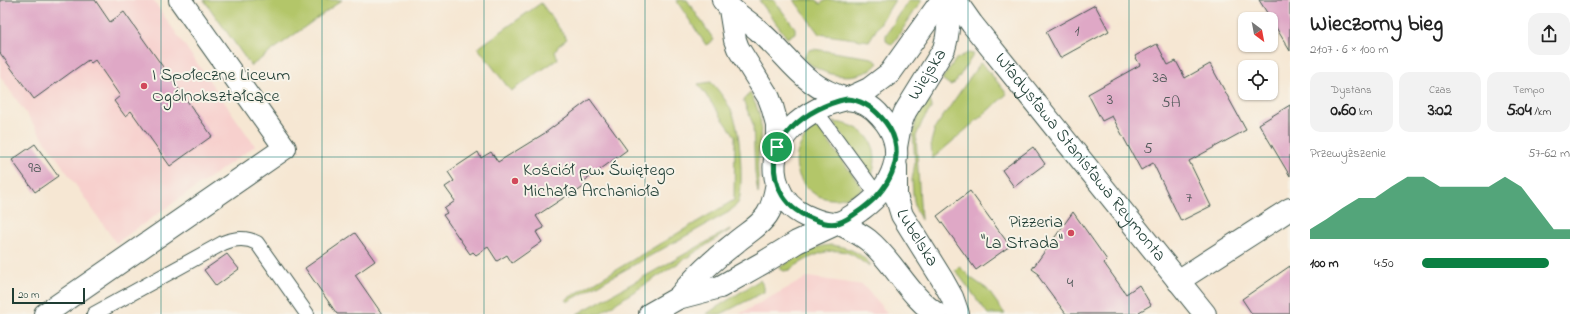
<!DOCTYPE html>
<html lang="pl">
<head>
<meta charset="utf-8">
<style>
	body { margin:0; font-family:"Indie Flower",sans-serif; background:#f2f2f2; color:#222; height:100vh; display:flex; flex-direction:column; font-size:15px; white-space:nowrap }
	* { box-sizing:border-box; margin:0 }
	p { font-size:13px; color:#767676 }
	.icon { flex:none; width:22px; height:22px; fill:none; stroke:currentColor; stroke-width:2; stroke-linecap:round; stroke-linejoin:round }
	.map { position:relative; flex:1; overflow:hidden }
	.side { display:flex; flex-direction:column; background:#fff; width:300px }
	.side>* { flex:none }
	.needle { width:26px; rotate:148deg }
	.tools { position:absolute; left:1238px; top:12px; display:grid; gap:8px }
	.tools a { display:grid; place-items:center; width:40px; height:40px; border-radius:8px; background:#fff; box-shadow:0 1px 3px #0004; font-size:20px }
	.scale { position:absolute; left:12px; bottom:10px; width:73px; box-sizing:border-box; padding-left:4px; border:2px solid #1f3d34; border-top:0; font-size:11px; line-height:14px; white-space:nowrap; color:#1f3d34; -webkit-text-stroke:3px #f7f3e8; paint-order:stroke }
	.pin { position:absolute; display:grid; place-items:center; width:34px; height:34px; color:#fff; margin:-17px; border:2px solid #fff; border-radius:50%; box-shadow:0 1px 4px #0007 }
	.round { display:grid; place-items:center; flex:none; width:42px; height:42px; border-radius:12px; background:#f2f2f2 }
	.overview { display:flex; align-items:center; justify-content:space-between; height:68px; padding:0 20px }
	h1 { font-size:22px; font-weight:800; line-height:30px }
	.stats { display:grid; grid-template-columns:repeat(3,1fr); gap:6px; height:68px; padding:4px 20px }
	.stats div { display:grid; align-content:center; border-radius:10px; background:#f2f2f2; text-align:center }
	.stats b { font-size:17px; font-weight:800 }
	.stats small { font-size:11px; font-weight:400 }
	.stats p { font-size:11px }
	.chart { height:112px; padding:8px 20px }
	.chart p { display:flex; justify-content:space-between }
	.chart svg { width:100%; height:72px; margin-top:4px; fill:#0b8043; opacity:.7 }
	ul { padding:0 20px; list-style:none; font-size:13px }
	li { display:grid; grid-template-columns:64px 48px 1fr; align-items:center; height:30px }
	li i { height:10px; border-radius:5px; background:#0b8043 }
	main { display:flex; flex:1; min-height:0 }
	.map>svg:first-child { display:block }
</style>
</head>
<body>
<main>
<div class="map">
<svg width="1290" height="314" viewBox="0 0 1290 314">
	<rect width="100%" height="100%" fill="#f7f3e8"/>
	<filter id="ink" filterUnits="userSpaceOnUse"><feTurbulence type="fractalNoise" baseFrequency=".025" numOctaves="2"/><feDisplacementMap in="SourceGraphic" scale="8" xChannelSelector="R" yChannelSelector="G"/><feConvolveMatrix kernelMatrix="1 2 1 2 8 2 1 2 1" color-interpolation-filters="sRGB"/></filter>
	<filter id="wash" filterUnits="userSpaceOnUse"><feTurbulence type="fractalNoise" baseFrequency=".012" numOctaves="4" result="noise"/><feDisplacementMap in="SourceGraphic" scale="16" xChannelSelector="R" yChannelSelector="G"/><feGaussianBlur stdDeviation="0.9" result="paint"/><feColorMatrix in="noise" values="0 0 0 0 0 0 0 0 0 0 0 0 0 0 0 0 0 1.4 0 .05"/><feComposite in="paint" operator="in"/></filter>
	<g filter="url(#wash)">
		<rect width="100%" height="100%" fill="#f6e7d3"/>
		<!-- built -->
		<g fill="#f7d0cd">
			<path d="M0,0H153L255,146L116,243L0,76Z"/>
			<path d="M808,277L863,285L888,314H739Z"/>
		</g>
		<!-- green -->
		<g fill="#b3c669" stroke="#69824e">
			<path d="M204,0H342L251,66Z"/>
			<path d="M676,0H687L714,40L706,45Z"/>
			<path d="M759,0H774L795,28V33L787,38Z"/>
			<path d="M794,0H817L820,4L826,0H895L869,41L819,34Z"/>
			<path d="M909,0H922L892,45L886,41V35Z"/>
			<path d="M541,3L567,39L559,45L555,52L558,59L511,91L478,48Z"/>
			<path d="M813,49L872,58L878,63C861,84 819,77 804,58L808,51Z"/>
			<path d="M968,53L974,54L955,83L950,85L942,79L956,59Z"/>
			<path d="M980,63L987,69L1007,94L932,159L931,142L935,128Z"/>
			<path d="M711,82C721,93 733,109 736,124C740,137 744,192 738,203C736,206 732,209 729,212L567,302L565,300L734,200L735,136L698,84Z"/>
			<path d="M750,93C766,122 760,130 758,160C757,172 760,183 758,194L755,173L753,124L743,100Z"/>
			<path d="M928,99L931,103L932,107L923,120L916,136L921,220L915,207L913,194L912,180L915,163L913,135L917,116Z"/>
			<path d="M833,122C865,124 882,145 872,176Z"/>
			<path d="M817,126L863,189C813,224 769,160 817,126Z"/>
			<path d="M730,229V230L599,314H577Z"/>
			<path d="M831,245C848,247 860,252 871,265H867C862,262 857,257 851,254C830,244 806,259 789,270L784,271L779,268C796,257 810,246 831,245Z"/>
			<path d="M958,267L961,268L971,278L987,289L1005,314H988L955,270Z"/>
			<path d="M760,280L764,287V292L721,314H706Z"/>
		</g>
		<g id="blocks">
			<!-- building -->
			<g fill="#dfa8c6">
				<path d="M0,0H95L110,22L124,12L212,136L170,166L131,111L125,116L114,101L120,96L95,60L91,63L88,60L34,99L0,53Z"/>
				<path d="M1259,0H1290V51L1271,19Z"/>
				<path d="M1095,5L1109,31L1060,58L1046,32Z"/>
				<path d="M1157,44L1168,65L1176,61L1185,78L1210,64L1246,130L1189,161L1211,206L1181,221L1153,163L1141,170L1112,116L1102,121L1088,94L1140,65L1135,56Z"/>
				<path d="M590,99L627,150L583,182L585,186L569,197L568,195L536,216L544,228L536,232L542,242L512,263L507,255L497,261L488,247L476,255L473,252L470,254L443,215L447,213L444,209L455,201L445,187L454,181L448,172L478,152L481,158L491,152L498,162L545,133Z"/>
				<path d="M1290,105V176L1259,124Z"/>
				<path d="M35,144L58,176L35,192L12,160Z"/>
				<path d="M1033,147L1045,164L1014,187L1002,170Z"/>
				<path d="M970,191L1010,246L976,270L937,216Z"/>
				<path d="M1073,212L1107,260L1104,263L1126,294L1139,285L1151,305L1139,312L1140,314H1066L1038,276L1039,274L1032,269Z"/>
				<path d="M355,233L375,261L355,275L382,314H337L305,268Z"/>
				<path d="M227,254L239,269L216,286L204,270Z"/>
				<path d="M1290,266V314H1252L1242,299Z"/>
			</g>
		</g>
	</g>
	<g filter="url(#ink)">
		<use href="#blocks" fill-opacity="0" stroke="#3f564c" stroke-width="1"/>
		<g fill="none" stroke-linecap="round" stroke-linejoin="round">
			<!-- lane casing -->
			<g stroke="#3f564c" stroke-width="16">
				<g id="lane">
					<path d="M815,110L878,196"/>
					<path d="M94,314L223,243C235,238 246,237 257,243L307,314"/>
				</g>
			</g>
			<!-- street casing -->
			<g stroke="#3f564c" stroke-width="24">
				<g id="street">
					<path id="s1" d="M955,0L972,24L1205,314"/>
					<path d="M847,99L869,89L890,73L942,0"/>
					<path id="s2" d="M896,147L900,125L905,112L944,49C949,33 949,17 949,0"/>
					<path d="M1178,281L1290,209"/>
					<path d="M45,314L285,148L180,0"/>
				</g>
			</g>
			<!-- secondary casing -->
			<g stroke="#3f564c" stroke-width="24">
				<g id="secondary">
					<path d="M723,0C733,13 746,19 758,30C792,59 800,85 847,99"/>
					<path d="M730,9L735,40L738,48L769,98L772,106L777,124V147"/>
					<path d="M847,99C861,100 873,107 881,117C911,149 892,187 862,209C855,214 846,221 838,223C827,226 816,220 806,216C793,210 783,200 778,186C761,140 808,107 847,99Z"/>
					<path id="s3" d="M896,167V196L902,215L942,279L952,297L958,314"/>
					<path d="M838,223C848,228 859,233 868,240C894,261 908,296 937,314"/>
					<path d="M678,298C694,277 713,260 735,243C745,234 759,227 767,215C773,206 775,194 777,183"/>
					<path d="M650,314L678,298L720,287L766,261L797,242L838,223"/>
				</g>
			</g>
			<!-- lane -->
			<use href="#lane" stroke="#fff" stroke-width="14"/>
			<!-- street -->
			<use href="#street" stroke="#fff" stroke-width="22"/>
			<!-- secondary -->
			<use href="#secondary" stroke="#fff" stroke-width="22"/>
		</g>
	</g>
	<g fill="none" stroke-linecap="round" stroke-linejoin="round" filter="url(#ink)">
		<!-- route casing -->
		<g stroke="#fff" stroke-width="8">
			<path id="route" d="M847,99C861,100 872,107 881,117C911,149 892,187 862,209C855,214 846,221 838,223C827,226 816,220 806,216C793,210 783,200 778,186C761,140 808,107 847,99Z"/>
		</g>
		<!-- route -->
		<use href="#route" stroke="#0b8043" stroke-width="5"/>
	</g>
	<!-- grid -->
	<path fill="none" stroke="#0f766e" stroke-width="1" stroke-opacity="0.55" d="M161,0V314M322,0V314M484,0V314M645,0V314M806,0V314M968,0V314M1129,0V314M0,157H1290"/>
	<!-- markers -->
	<g fill="#d1495b" stroke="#f7f3e8" stroke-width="1.5">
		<circle cx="144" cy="86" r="4"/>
		<circle cx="515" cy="181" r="4"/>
		<circle cx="1071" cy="233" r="4"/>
	</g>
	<g text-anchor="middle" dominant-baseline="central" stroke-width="4" stroke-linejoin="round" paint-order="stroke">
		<!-- number labels -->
		<g font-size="16" fill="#4f5858">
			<text x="1077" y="31">1</text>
			<text x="1160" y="78">3a</text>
			<text x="1110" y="100">3</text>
			<text x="1171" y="103">5A</text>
			<text x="1148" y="149">5</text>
			<text x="35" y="168">9a</text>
			<text x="1189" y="198">7</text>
			<text x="1070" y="283">4</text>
		</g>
		<!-- street labels -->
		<g font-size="18" fill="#1f3d34" stroke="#f7f3e8">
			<text stroke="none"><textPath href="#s2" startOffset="80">Wiejska</textPath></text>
			<text stroke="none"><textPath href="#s1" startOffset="201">Władysława Stanisława Reymonta</textPath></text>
			<text stroke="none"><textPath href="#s3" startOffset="76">Lubelska</textPath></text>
		</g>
		<!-- poi labels -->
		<g font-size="18" fill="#1f3d34" stroke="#f7f3e8" text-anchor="start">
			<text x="152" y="76">I Społeczne Liceum<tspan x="152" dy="21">Ogólnokształcące</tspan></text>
			<text x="523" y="171">Kościół pw. Świętego<tspan x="523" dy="21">Michała Archanioła</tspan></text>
			<text x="1063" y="223" text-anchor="end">Pizzeria<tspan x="1063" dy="21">"La Strada"</tspan></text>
		</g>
	</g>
</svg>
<div class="tools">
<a><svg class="needle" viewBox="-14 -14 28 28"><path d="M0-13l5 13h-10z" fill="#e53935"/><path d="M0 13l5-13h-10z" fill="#767676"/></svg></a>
<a><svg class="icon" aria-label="locate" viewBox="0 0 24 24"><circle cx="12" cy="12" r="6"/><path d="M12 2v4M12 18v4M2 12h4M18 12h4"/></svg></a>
</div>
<div class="scale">20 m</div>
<div class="pin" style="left:777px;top:147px;background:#1e9e55"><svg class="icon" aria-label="arrive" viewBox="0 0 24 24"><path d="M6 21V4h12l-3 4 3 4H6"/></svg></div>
</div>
<section class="side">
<div class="overview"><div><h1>Wieczorny bieg</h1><p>21:07 · 6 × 100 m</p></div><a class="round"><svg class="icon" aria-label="share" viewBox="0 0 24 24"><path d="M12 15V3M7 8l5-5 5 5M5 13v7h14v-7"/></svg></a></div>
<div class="stats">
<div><p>Dystans</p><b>0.60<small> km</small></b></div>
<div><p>Czas</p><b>3:02</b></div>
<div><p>Tempo</p><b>5:04<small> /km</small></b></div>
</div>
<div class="chart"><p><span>Przewyższenie</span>57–62 m</p>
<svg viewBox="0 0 160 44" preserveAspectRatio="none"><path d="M0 44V38L10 32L20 25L30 19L40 19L50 12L60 6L70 6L80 12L90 12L100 12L110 12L120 6L130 12L140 25L150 38L160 38V44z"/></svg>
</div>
<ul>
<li><b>100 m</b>4:50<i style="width:86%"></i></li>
</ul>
</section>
</main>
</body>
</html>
